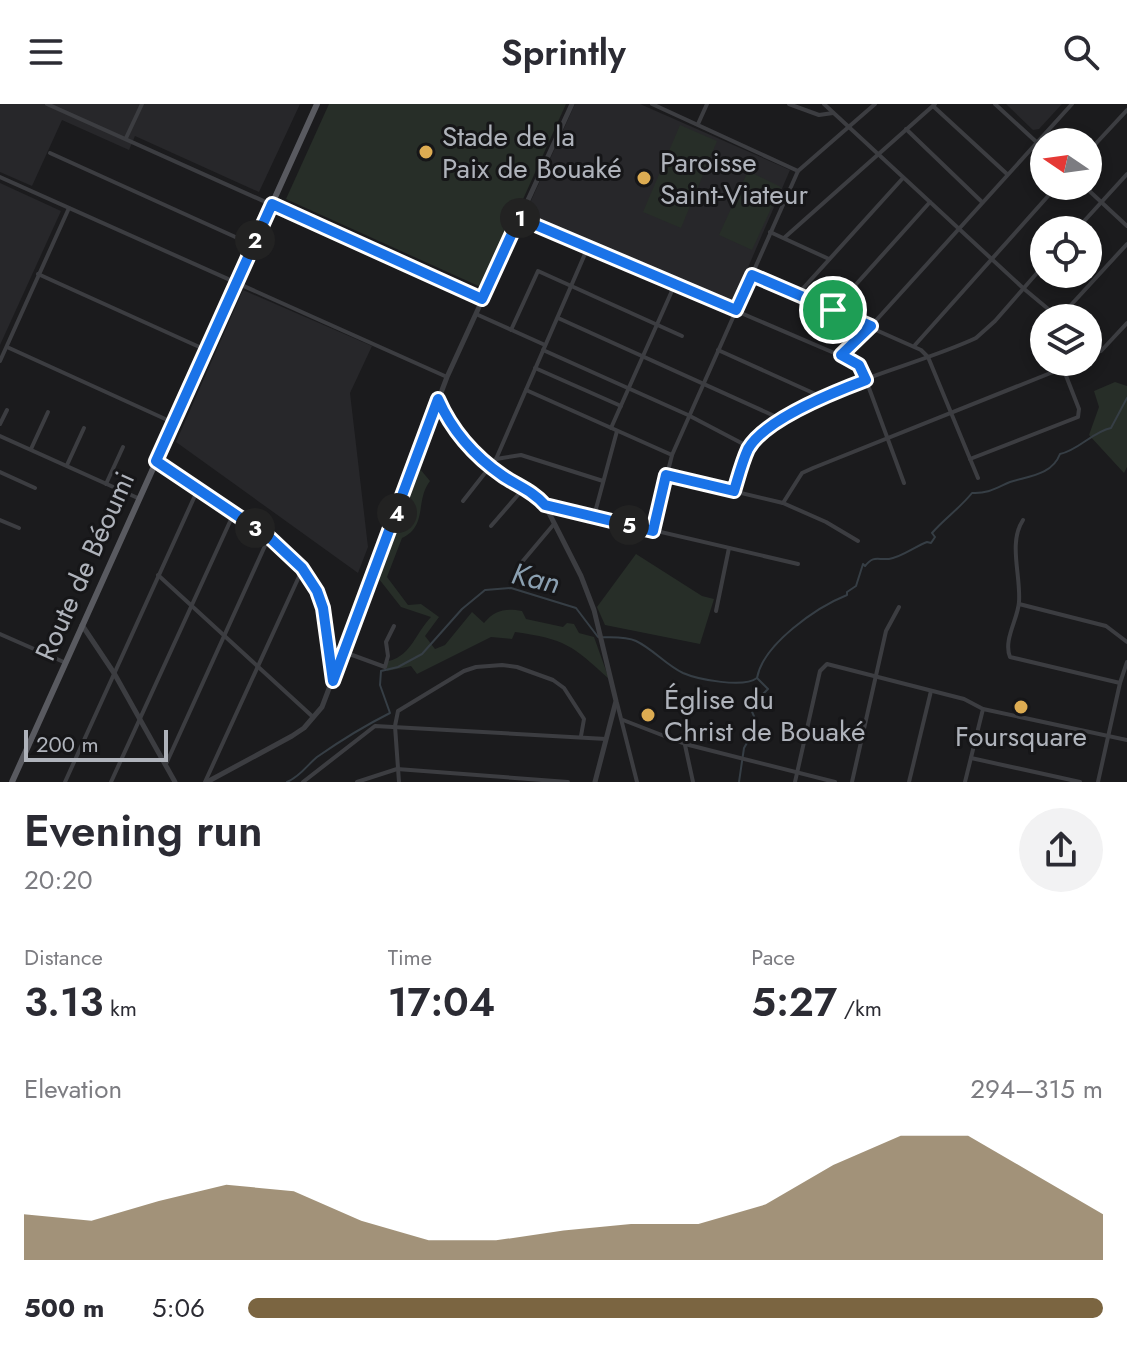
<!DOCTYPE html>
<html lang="en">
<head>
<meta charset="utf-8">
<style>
	body { margin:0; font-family:Jost,sans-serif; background:#f2f2f3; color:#2b2b33; height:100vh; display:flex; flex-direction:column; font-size:30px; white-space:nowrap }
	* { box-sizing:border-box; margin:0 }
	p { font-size:26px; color:#7c7c81 }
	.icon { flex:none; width:44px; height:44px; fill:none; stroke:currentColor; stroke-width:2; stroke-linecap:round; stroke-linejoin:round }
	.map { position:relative; height:678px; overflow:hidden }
	.details { display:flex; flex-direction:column; background:#fff; flex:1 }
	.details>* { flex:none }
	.needle { width:52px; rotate:283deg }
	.tools { position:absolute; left:1030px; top:24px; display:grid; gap:16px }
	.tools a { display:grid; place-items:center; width:72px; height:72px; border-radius:50%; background:#fff; box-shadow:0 4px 12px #0003; font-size:40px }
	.scale { position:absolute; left:24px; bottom:20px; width:144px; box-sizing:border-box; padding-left:8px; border:4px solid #afb3bb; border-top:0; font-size:22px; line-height:28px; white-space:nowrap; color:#afb3bb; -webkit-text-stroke:6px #161618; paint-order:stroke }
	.pin { position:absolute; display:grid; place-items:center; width:68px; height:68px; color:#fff; margin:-34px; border:4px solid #fff; border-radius:50%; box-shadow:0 2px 8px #0007 }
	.km { position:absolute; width:40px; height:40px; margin:-20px; border-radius:50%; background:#222; color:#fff; font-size:22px; line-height:40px; text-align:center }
	.round { display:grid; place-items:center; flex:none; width:84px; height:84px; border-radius:42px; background:#f2f2f3 }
	.summary { display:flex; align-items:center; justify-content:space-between; height:136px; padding:0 24px }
	h1 { font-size:44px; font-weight:600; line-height:60px }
	.stats { display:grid; grid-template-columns:repeat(3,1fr); gap:12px; height:136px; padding:8px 24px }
	.stats div { display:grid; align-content:center }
	.stats b { font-size:40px; font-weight:600 }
	.stats small { font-size:22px; font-weight:400 }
	.stats p { font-size:22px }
	.chart { height:224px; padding:16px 24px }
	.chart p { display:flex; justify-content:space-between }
	.chart svg { width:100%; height:144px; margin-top:8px; fill:#7b6541; opacity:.7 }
	ul { padding:0 24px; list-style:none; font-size:26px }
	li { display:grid; grid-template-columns:128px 96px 1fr; align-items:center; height:60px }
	li i { height:20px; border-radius:10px; background:#7b6541 }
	header { display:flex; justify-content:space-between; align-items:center; height:104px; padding:0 24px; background:#fff; font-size:36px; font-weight:600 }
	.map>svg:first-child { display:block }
</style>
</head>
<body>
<header><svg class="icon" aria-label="menu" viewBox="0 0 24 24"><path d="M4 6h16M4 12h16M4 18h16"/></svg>Sprintly<svg class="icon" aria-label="search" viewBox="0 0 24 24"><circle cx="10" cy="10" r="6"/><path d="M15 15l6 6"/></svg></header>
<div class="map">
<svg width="1127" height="678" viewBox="0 0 1127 678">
	<rect width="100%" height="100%" fill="#1b1b1d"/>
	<!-- built -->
	<g fill="#27272a">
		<path d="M0,0H300L259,88L135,32L129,46L62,16L32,82L0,68Z"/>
		<path d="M575,0H640L790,66L731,203L524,112Z"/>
		<path d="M1006,0H1062L1039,25L1033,26Z"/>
		<path d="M0,79L61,107L0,241Z"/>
		<path d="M243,186L372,242L350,289L368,443L358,469L176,338Z"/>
	</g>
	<!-- green -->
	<g fill="#272e28">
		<path d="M329,0H566L483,184L286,95Z"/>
		<path d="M680,21L717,37L681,124L643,108Z"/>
		<path d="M748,67L781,83L752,146L719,131Z"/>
		<path d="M1115,278L1127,282V363L1124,369L1089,331L1099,303L1094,287Z"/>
		<path d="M420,365L430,377C415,396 428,422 402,434L387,473L408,501L421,500L439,513L425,532L435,545L445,541L472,508L484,519C495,506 505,504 522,507L526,515L563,523L567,519L574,520L579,529L594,533L609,575C572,541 565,535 515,528L512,535L491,533L417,570L411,562L387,567L384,558C411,554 414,531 431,513L401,503L379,475Z"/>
		<path d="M636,450L702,492L714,495L700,540L605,521L597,503Z"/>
	</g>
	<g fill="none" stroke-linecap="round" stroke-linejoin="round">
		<!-- stream -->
		<g stroke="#363e45" stroke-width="2">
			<path d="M287,678C301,672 306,662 317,653C340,637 364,622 390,609L380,581L381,567L398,563L422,550L462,505L485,486L511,484L576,504L598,533C610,534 625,532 636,537C653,545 666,561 683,569C699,576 744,584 757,574"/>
			<path d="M739,678L744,644L752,630L756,617L750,603L768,585L757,574C763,540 817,503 847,491V488L856,482L863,460L865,462C874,451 877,456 889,455C900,454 916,442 927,438L931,439L935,433L932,429C944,415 960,404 972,389C988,390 996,384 1010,378C1029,372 1052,371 1060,350C1079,346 1092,328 1111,324L1127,294"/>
		</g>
		<!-- minor -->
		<g stroke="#3c3d41" stroke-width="4">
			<path d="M47,0L482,195"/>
			<path d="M652,0L798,67"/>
			<path d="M789,0L819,11L833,9"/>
			<path d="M824,0L1023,184L1059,214"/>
			<path d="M995,0L1044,45"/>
			<path d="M933,2L1007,70"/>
			<path d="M698,20L707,0"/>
			<path d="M906,25L982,98"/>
			<path d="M126,34L142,0"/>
			<path d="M1088,48L1127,6"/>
			<path d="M50,49L253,141"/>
			<path d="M0,73L447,273"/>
			<path d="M1084,82L1127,122"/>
			<path d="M519,114L853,257L859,261L866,276L904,379"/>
			<path d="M1076,126L1127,70"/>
			<path d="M770,128L829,155"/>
			<path d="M784,134L935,0"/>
			<path d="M38,170L206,246"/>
			<path d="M752,171L921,246L928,253L978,374"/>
			<path d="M797,191L903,74"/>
			<path d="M833,206L930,98"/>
			<path d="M476,210L545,241"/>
			<path d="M558,214L781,315"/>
			<path d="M1059,214L1127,140"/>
			<path d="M511,226L538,167L682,232"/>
			<path d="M1088,239L1101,247L1127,219"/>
			<path d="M915,241L1057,82"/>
			<path d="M7,243L174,319"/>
			<path d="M543,246L688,311L749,343"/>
			<path d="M718,246L822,293"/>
			<path d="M841,251L871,222L1072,0"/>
			<path d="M0,257L69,104"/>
			<path d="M535,264L621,302"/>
			<path d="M526,286L672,351"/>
			<path d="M0,320L7,306"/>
			<path d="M611,324L675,180"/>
			<path d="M0,332L140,395"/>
			<path d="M31,345L48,308"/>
			<path d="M496,355L521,351L603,377"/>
			<path d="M970,355L1078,313L1079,305L1063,264"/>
			<path d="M156,357L269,433L302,464L317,487L323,504L333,574"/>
			<path d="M67,361L84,324"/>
			<path d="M0,368L35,384"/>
			<path d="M666,371L783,399L826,418L858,437"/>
			<path d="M106,380L123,343"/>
			<path d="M734,387C738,373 742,352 751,342C800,284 908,266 976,234L995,217L1044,161"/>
			<path d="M463,397L496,355L588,143"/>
			<path d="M783,399L802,369L813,364L1063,264L1071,258"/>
			<path d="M545,401L798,460"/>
			<path d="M594,412L617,327"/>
			<path d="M0,416L19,424"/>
			<path d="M1023,416C1008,439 1021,471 1019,498C1018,515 1003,536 1010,553L1120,579"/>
			<path d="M491,422L524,384"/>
			<path d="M653,427L672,351L798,67L875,0"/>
			<path d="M522,458L554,420"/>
			<path d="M158,471L313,613"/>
			<path d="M1019,500L1106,522L1127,538"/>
			<path d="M716,507L729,444"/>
			<path d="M0,530L66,559"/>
			<path d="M344,548L385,563L388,552L386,538L394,522"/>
			<path d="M617,599L637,678"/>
			<path d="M983,605L1127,636"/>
			<path d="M623,616L685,640L835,678"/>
			<path d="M685,641L693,678"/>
			<path d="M971,654L1080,678"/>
			<path d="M166,660L269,433"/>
			<path d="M65,678L198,385"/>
			<path d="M111,678L233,411"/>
			<path d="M205,678L302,466"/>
			<path d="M303,678L375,622L606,635"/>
			<path d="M357,678L397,665L568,678"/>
			<path d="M399,678L395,622L398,607L464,567L476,563L502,561L517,563L553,576L564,584L584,615L581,632"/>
			<path d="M795,678L820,567L827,560L964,595L983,605L965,678"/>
			<path d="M852,678L886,527L899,503"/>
			<path d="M909,678L931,587"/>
			<path d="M1098,678L1120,579L1127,558"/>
		</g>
		<!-- tertiary -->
		<g stroke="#3c3d41" stroke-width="5">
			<path d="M438,296L453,325L463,337L490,362L534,390L545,401L581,472L594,506L616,597L595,678"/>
			<path d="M82,521L114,569L175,678"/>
			<path d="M207,678L292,632L304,624L322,603L447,273L572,0"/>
		</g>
		<!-- primary -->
		<path stroke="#595a60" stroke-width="6" d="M12,678L317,0"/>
	</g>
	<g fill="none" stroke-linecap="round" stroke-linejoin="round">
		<!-- route casing -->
		<g stroke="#fff" stroke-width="16">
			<path id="route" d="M272,100L482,195L519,114L736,206L752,171L871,222L841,251L859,261L866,276C834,288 765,315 748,345C742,358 738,374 734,387L666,371L653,427L545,401C533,387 518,382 503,372C474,352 452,327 438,295L333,577L323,504L317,487L302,464L269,433L156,357Z"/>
		</g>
		<!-- route -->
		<use href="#route" stroke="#1a73e8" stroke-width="10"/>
	</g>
	<!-- markers -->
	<g fill="#ddac52" stroke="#161618" stroke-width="3">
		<circle cx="426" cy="48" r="8"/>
		<circle cx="644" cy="74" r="8"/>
		<circle cx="1021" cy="603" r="8"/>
		<circle cx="648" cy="611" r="8"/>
	</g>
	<g text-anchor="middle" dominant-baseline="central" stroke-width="6" stroke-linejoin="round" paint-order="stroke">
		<!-- poi labels -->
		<g font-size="28" fill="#afb3bb" stroke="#161618" text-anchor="start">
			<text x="442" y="32">Stade de la<tspan x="442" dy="32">Paix de Bouaké</tspan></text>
			<text x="660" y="58">Paroisse<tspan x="660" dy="32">Saint-Viateur</tspan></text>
			<text x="664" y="595">Église du<tspan x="664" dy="32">Christ de Bouaké</tspan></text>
			<text x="1021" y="632" text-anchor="middle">Foursquare</text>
		</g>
		<!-- street labels -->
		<g font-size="28" fill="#afb3bb" stroke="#161618">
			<text transform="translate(85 462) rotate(-66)">Route de Béoumi</text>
		</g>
		<!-- water labels -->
		<g font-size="30" font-style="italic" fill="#8ba0b1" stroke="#161618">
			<text transform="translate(536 474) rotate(13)">Kan</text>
		</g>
	</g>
</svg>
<div class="tools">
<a><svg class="needle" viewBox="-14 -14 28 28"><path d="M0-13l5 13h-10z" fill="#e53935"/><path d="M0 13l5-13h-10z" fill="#7c7c81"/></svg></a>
<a><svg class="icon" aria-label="locate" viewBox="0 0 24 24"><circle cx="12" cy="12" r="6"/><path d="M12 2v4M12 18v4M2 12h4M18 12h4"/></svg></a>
<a><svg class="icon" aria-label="layers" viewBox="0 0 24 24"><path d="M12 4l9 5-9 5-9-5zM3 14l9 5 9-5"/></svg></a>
</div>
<div class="scale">200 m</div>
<div class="pin" style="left:833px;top:206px;background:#1e9e55"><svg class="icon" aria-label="arrive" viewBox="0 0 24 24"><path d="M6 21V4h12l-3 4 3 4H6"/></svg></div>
<b class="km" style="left:520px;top:114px">1</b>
<b class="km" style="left:255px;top:136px">2</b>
<b class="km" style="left:255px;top:424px">3</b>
<b class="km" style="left:397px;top:409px">4</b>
<b class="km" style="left:629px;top:421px">5</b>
</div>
<section class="details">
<div class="summary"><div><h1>Evening run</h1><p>20:20</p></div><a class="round"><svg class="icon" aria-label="share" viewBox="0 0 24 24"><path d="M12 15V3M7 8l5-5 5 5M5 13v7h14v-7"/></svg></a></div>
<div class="stats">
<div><p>Distance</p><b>3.13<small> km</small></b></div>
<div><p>Time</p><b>17:04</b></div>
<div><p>Pace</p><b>5:27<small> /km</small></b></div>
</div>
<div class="chart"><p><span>Elevation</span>294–315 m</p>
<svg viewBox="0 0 160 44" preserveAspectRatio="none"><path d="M0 44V30L10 32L20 26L30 21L40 23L50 32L60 38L70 38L80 35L90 33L100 33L110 27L120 15L130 6L140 6L150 18L160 30V44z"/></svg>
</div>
<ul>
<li><b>500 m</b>5:06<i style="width:100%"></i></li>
</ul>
</section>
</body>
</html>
